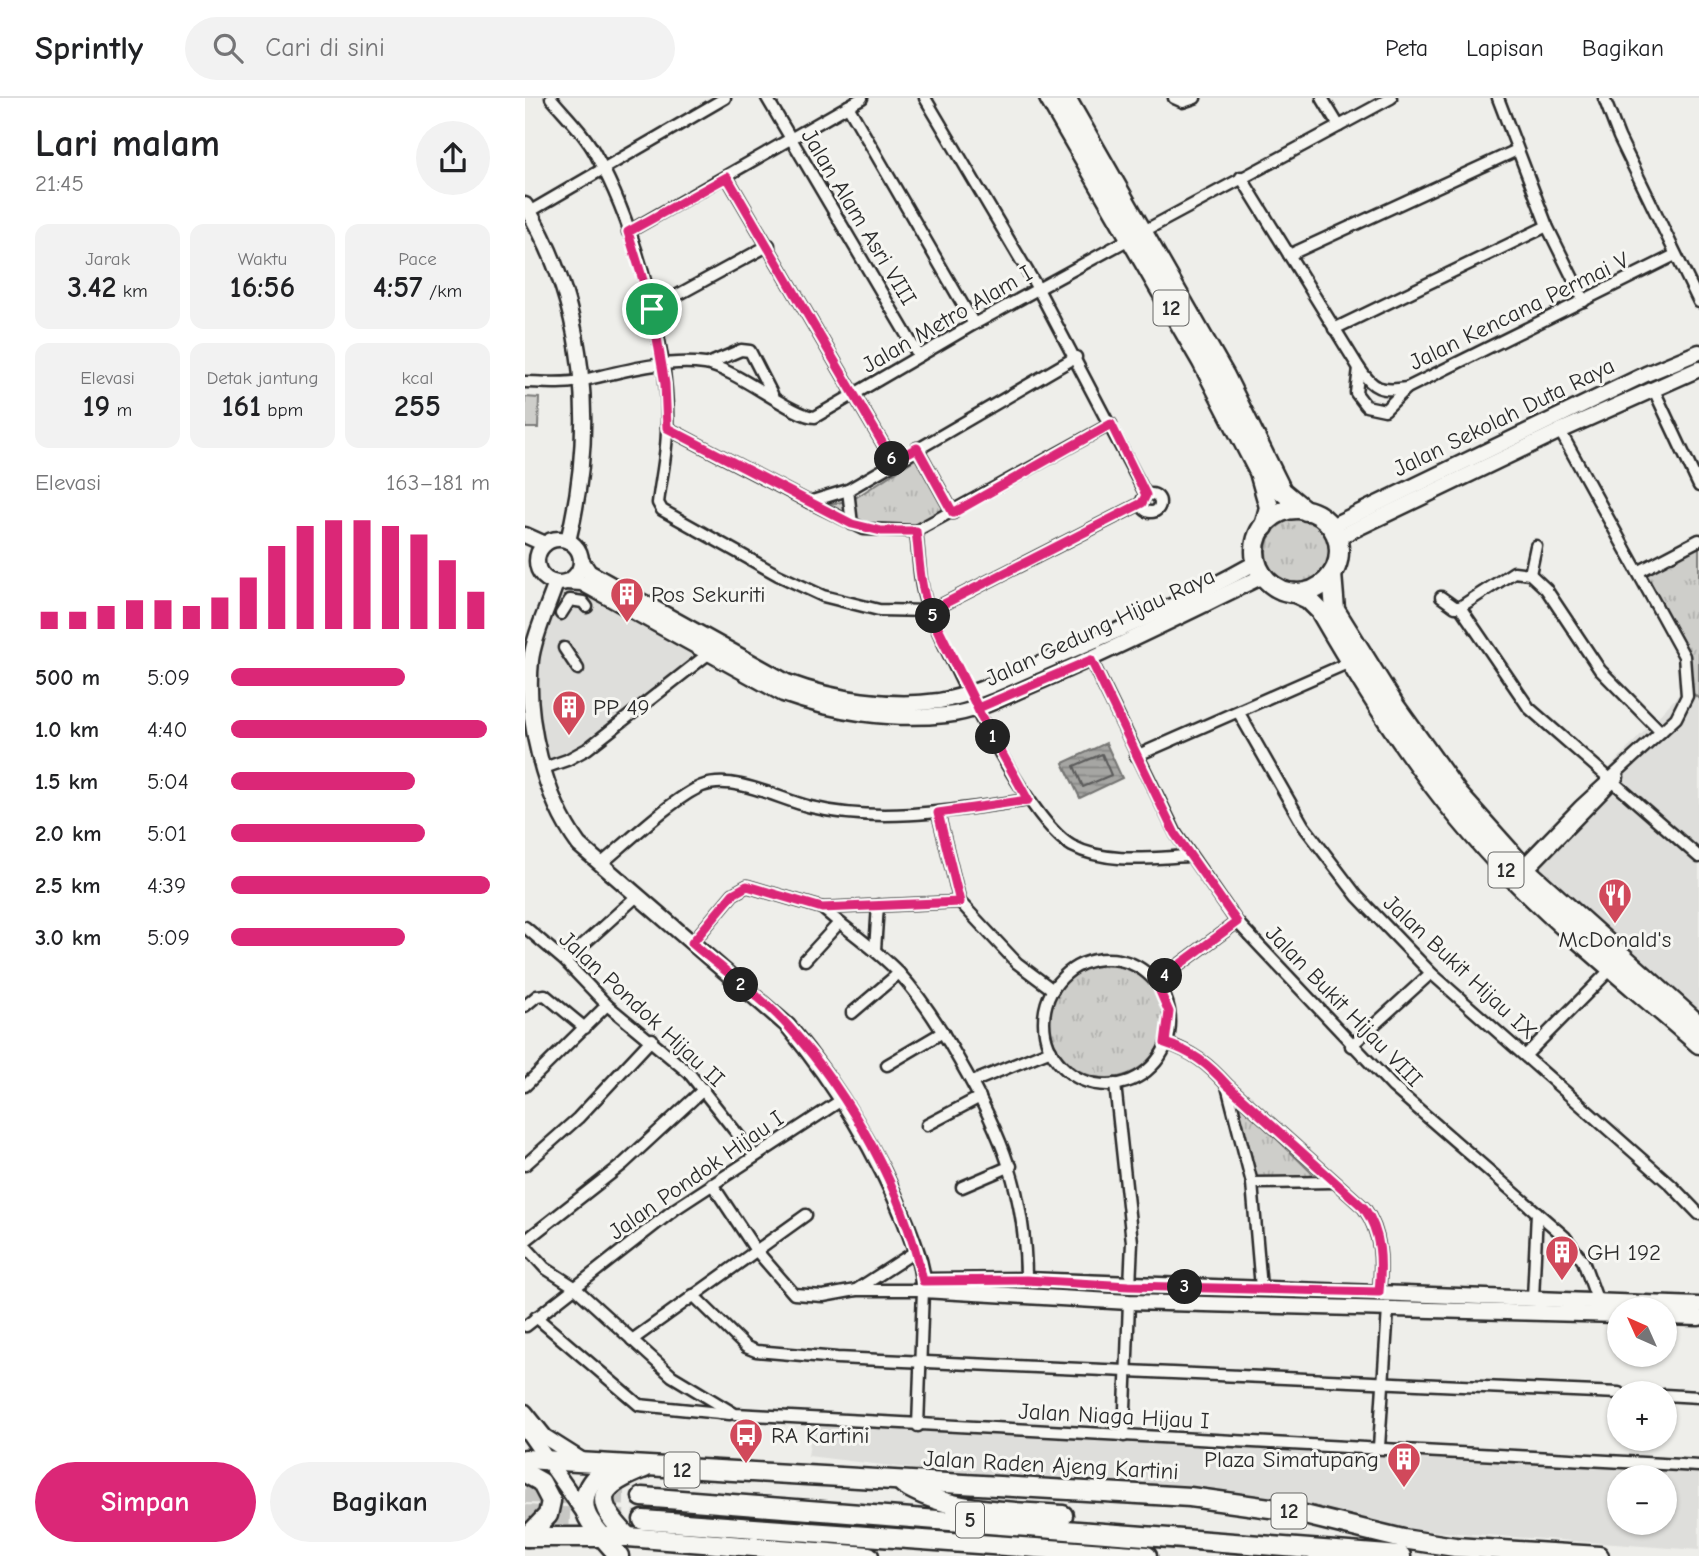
<!DOCTYPE html>
<html lang="id">
<head>
<meta charset="utf-8">
<style>
	body { margin:0; font-family:"Comic Neue",sans-serif; background:#f2f2f2; color:#202124; height:100vh; display:flex; flex-direction:column; font-size:26px; white-space:nowrap }
	* { box-sizing:border-box; margin:0 }
	p { font-size:23px; color:#757577 }
	.icon { flex:none; width:38px; height:38px; fill:none; stroke:currentColor; stroke-width:2; stroke-linecap:round; stroke-linejoin:round }
	.map { position:relative; flex:1; overflow:hidden }
	.details { display:flex; flex-direction:column; background:#fff; width:525px }
	.details>* { flex:none }
	.needle { width:46px; rotate:315deg }
	.buttons { position:absolute; left:1082px; top:1199px; display:grid; gap:14px }
	.buttons a { display:grid; place-items:center; width:70px; height:70px; border-radius:50%; background:#fff; box-shadow:0 2px 5px #0004; font-size:35px }
	.pin { position:absolute; display:grid; place-items:center; width:60px; height:60px; color:#fff; margin:-30px; border:4px solid #fff; border-radius:50%; box-shadow:0 2px 7px #0007 }
	.km { position:absolute; width:35px; height:35px; margin:-18px; border-radius:50%; background:#222; color:#fff; font-size:19px; line-height:35px; text-align:center }
	.round { display:grid; place-items:center; flex:none; width:74px; height:74px; border-radius:37px; background:#f2f2f2 }
	.summary { display:flex; align-items:center; justify-content:space-between; height:119px; padding:0 35px }
	h1 { font-size:38px; font-weight:600; line-height:52px }
	.figures { display:grid; grid-template-columns:repeat(3,1fr); gap:10px; height:119px; padding:7px 35px }
	.figures div { display:grid; align-content:center; border-radius:14px; background:#f2f2f2; text-align:center }
	.figures b { font-size:30px; font-weight:600 }
	.figures small { font-size:19px; font-weight:400 }
	.figures p { font-size:19px }
	.chart { height:196px; padding:14px 35px }
	.chart p { display:flex; justify-content:space-between }
	.chart svg { width:100%; height:126px; margin-top:7px; stroke:#db2777; stroke-width:6 }
	.action { display:flex; gap:14px; margin-top:auto; padding:14px 35px }
	.action a { flex:1; height:80px; border-radius:42px; background:#db2777; color:#fff; font-size:28px; font-weight:600; line-height:80px; text-align:center }
	.action a+a { background:#f2f2f2; color:#202124 }
	ul { padding:0 35px; list-style:none; font-size:23px }
	li { display:grid; grid-template-columns:112px 84px 1fr; align-items:center; height:52px }
	li i { height:18px; border-radius:9px; background:#db2777 }
	header { display:flex; align-items:center; gap:42px; box-sizing:border-box; height:98px; padding:0 35px; background:#fff; border-bottom:2px solid #e0e0e0 }
	header strong { font-size:33px }
	nav { display:flex; gap:38px; margin-inline-start:auto; font-size:24px }
	.search { width:490px; height:63px; background:#f2f2f2; display:flex; align-items:center; gap:18px; box-sizing:border-box; padding:0 24px; border-radius:38px; color:#757577; font-size:26px }
	main { display:flex; flex:1; min-height:0 }
	.map>svg:first-child { display:block }
</style>
</head>
<body>
<header>
<strong>Sprintly</strong>
<div class="search"><svg class="icon" aria-label="search" viewBox="0 0 24 24"><circle cx="10" cy="10" r="6"/><path d="M15 15l6 6"/></svg>Cari di sini</div>
<nav><a>Peta</a><a>Lapisan</a><a>Bagikan</a></nav>
</header>
<main>
<section class="details">
<div class="summary"><div><h1>Lari malam</h1><p>21:45</p></div><a class="round"><svg class="icon" aria-label="share" viewBox="0 0 24 24"><path d="M12 15V3M7 8l5-5 5 5M5 13v7h14v-7"/></svg></a></div>
<div class="figures">
<div><p>Jarak</p><b>3.42<small> km</small></b></div>
<div><p>Waktu</p><b>16:56</b></div>
<div><p>Pace</p><b>4:57<small> /km</small></b></div>
</div>
<div class="figures">
<div><p>Elevasi</p><b>19<small> m</small></b></div>
<div><p>Detak jantung</p><b>161<small> bpm</small></b></div>
<div><p>kcal</p><b>255</b></div>
</div>
<div class="chart"><p><span>Elevasi</span>163–181 m</p>
<svg viewBox="0 0 160 44" preserveAspectRatio="none"><path d="M5 44V38M15 44V38M25 44V36M35 44V34M45 44V34M55 44V36M65 44V33M75 44V26M85 44V15M95 44V8M105 44V6M115 44V6M125 44V8M135 44V11M145 44V20M155 44V31"/></svg>
</div>
<ul>
<li><b>500 m</b>5:09<i style="width:67%"></i></li>
<li><b>1.0 km</b>4:40<i style="width:99%"></i></li>
<li><b>1.5 km</b>5:04<i style="width:71%"></i></li>
<li><b>2.0 km</b>5:01<i style="width:75%"></i></li>
<li><b>2.5 km</b>4:39<i style="width:100%"></i></li>
<li><b>3.0 km</b>5:09<i style="width:67%"></i></li>
</ul>
<div class="action"><a>Simpan</a><a>Bagikan</a></div>
</section>
<div class="map">
<svg width="1174" height="1458" viewBox="0 0 1174 1458">
	<defs>
		<pattern id="grass-tufts" width="24" height="20" patternUnits="userSpaceOnUse" patternTransform="scale(1.75)"><rect width="24" height="20" fill="#cececa"/><path d="M3 7l-1-3M5 7V3M7 7l1-3M15 17l-1-3M17 17v-4M19 17l1-3" fill="none" stroke="#b1b1ae"/></pattern>
		<pattern id="water-rules" width="6" height="5" patternUnits="userSpaceOnUse" patternTransform="scale(1.75)"><rect width="6" height="5" fill="#a6a6a3"/><path d="M0 2.5h6" fill="none" stroke="#878785"/></pattern>
	</defs>
	<rect width="100%" height="100%" fill="#eeeeea"/>
	<filter id="ink" filterUnits="userSpaceOnUse"><feTurbulence type="fractalNoise" baseFrequency=".0143" numOctaves="2"/><feDisplacementMap in="SourceGraphic" scale="14" xChannelSelector="R" yChannelSelector="G"/><feConvolveMatrix kernelMatrix="1 2 1 2 8 2 1 2 1" color-interpolation-filters="sRGB"/></filter>
	<g filter="url(#ink)">
		<!-- built -->
		<g fill="#dededb" fill-rule="evenodd">
			<path d="M51,491L174,558L50,658L25,665L20,660L13,636L11,565L31,504L39,494Z"/>
			<path d="M1161,589L1174,601V956L982,778Z"/>
			<path d="M288,1323L1174,1370V1452L904,1433L283,1358ZM1094,1379H1139V1424H1094Z"/>
		</g>
		<!-- grass -->
		<g fill="url(#grass-tufts)" stroke="#7c7c7a" stroke-width="2">
			<path d="M392,360L423,415L389,429L337,427L301,407L327,402Z"/>
			<circle cx="774" cy="454" r="33"/>
			<path d="M1174,441V601L1161,589L1159,562L1111,473Z"/>
			<circle cx="582" cy="923" r="57"/>
			<path d="M713,1003L793,1081L728,1080Z"/>
		</g>
		<!-- pitch -->
		<path fill="#cececa" stroke="#7c7c7a" stroke-width="2" d="M0,299L14,300L13,330H0Z"/>
		<!-- water -->
		<path fill="url(#water-rules)" stroke="#757573" stroke-width="2" d="M581,645L597,680L555,700L538,665Z"/>
		<g fill="none" stroke-linecap="round" stroke-linejoin="round">
			<!-- shore -->
			<path stroke="#5c5c5b" stroke-width="2" d="M577,656L586,677L558,689L549,668Z"/>
			<!-- highway-tunnel -->
			<g stroke="#c7c7c4" stroke-width="18" stroke-dasharray="18 9" stroke-linecap="butt">
				<path d="M0,1396L117,1399"/>
				<path d="M0,1416L118,1422"/>
			</g>
			<!-- street casing -->
			<g stroke="#2b2b2b" stroke-width="15">
				<g id="street">
					<path d="M26,0C42,19 61,37 72,59C110,127 145,253 142,331C142,355 136,380 133,405L137,412L253,477L298,498L354,512L405,513L617,405"/>
					<path d="M242,0L394,258"/>
					<path d="M400,0L513,191L621,397"/>
					<path d="M649,0L658,4L670,0"/>
					<path d="M797,0L814,28"/>
					<path d="M973,0L1022,128L1059,203"/>
					<path d="M1079,0L1094,39L1174,204"/>
					<path d="M323,8L449,226"/>
					<path d="M202,79L368,363"/>
					<path d="M716,79L834,270C848,291 856,294 882,290L1150,157"/>
					<path d="M4,114L200,0"/>
					<path d="M619,133L866,0"/>
					<path d="M103,134L337,0"/>
					<path d="M764,157L992,52"/>
					<path d="M127,211L244,147"/>
					<path d="M809,231L1022,128"/>
					<path d="M183,266L216,252L225,253L247,296"/>
					<path d="M834,270L831,295L841,308L860,312L882,290"/>
					<path d="M0,284C19,284 40,287 59,282C98,273 140,261 180,266C210,270 268,319 290,319L449,226L606,140"/>
					<path d="M1128,290L1174,388"/>
					<path d="M142,330L284,404L323,392L551,259"/>
					<path d="M392,350L428,415"/>
					<path d="M323,392L327,426"/>
					<circle cx="626" cy="405" r="9"/>
					<path d="M284,404L339,431L391,433L586,326"/>
					<path d="M391,433C394,457 394,486 402,507C423,560 502,723 547,748C581,766 626,760 663,758"/>
					<path d="M1113,474L1174,442"/>
					<path d="M1005,476L1011,448"/>
					<path d="M916,499L930,509H935"/>
					<path d="M36,516L45,502L58,504L62,509"/>
					<path d="M39,550L53,571"/>
					<path d="M566,562L651,736L712,824L868,989L1040,1139L1058,1163L1073,1204"/>
					<path d="M714,615L778,727L832,798L906,875L1146,1087L1174,1116"/>
					<path d="M1136,634L1075,572L1021,491L1005,476L989,474L935,509L1004,610L1174,759"/>
					<path d="M611,658L825,564"/>
					<path d="M19,670L42,662L62,651L183,556"/>
					<path d="M413,715L435,804L492,865L528,892"/>
					<path d="M76,766C100,746 151,698 177,688C210,676 253,701 286,709C356,726 433,712 503,702"/>
					<path d="M994,771L1055,708L1151,620L1162,598L1159,558L1035,333"/>
					<path d="M999,776L1093,679"/>
					<path d="M297,810C322,832 350,850 374,875C398,901 417,932 434,962C477,1036 501,1096 501,1182"/>
					<path d="M0,829L40,863L82,907L164,975L229,1057"/>
					<path d="M167,845L208,796L222,788L297,810L435,804"/>
					<path d="M350,852L353,807"/>
					<circle cx="582" cy="924" r="63"/>
					<path d="M280,862L314,825"/>
					<path d="M40,863L112,798"/>
					<path d="M631,884L712,824"/>
					<path d="M0,908L12,898L20,897L60,930"/>
					<path d="M327,915L374,875"/>
					<path d="M641,945C668,954 683,966 702,987L839,1110C857,1135 857,1164 854,1194"/>
					<path d="M826,948L906,875"/>
					<path d="M1001,957L1087,870"/>
					<path d="M362,967L418,934"/>
					<path d="M447,984L526,952"/>
					<path d="M590,986L607,1144L605,1188"/>
					<path d="M0,988L82,907"/>
					<path d="M702,988L727,1085L736,1190"/>
					<path d="M402,1027L455,999"/>
					<path d="M0,1067L53,1020L127,941"/>
					<path d="M727,1085L809,1084"/>
					<path d="M187,1086L230,1151L269,1196L298,1198L331,1192H398L393,1328"/>
					<path d="M437,1089L486,1068"/>
					<path d="M0,1143L98,1066L179,991"/>
					<path d="M0,1148L20,1170L48,1188L147,1278L210,1316L1174,1368"/>
					<path d="M331,1192L391,1153"/>
					<path d="M168,1197L221,1249L231,1253L312,1260L1094,1295"/>
					<path d="M1008,1201L1012,1114"/>
					<path d="M11,1219L114,1307L205,1316"/>
					<path d="M1,1228L150,1111L318,1001"/>
					<path d="M107,1242L281,1117"/>
					<path d="M1139,1297L1174,1299"/>
					<path d="M599,1338L604,1204"/>
					<path d="M854,1349L863,1211"/>
				</g>
			</g>
			<!-- secondary casing -->
			<g stroke="#2b2b2b" stroke-width="19">
				<g id="secondary">
					<path d="M0,107C62,208 71,330 43,443"/>
					<path d="M806,428L1121,276L1174,254"/>
					<path d="M0,437L20,446"/>
					<path d="M812,440L1035,333L1174,271"/>
					<circle cx="34" cy="463" r="22"/>
					<path d="M56,462L64,474L262,584C308,601 365,610 414,603C449,597 482,580 514,566C588,535 663,503 732,464"/>
					<path d="M41,484L57,485L258,596C309,614 367,623 421,617C453,614 483,597 511,585C588,552 663,514 738,478"/>
					<path d="M31,485C23,509 9,537 6,562C0,622 19,699 54,747L263,928C313,989 352,1053 381,1125C389,1147 399,1169 398,1192L604,1204L1094,1217"/>
					<path d="M398,1183L501,1182L1174,1207"/>
					<path d="M1139,1219L1174,1220"/>
					<path d="M0,1314L20,1339L58,1363"/>
					<path d="M0,1330L60,1416"/>
				</g>
			</g>
			<!-- highway casing -->
			<g stroke="#2b2b2b" stroke-width="23">
				<g id="highway">
					<path d="M524,0L677,264L734,374L744,409L739,429"/>
					<path d="M541,0L700,278L757,393L781,413"/>
					<circle cx="772" cy="453" r="42"/>
					<path d="M807,476L810,512L870,608L933,696L1002,773L1174,927"/>
					<path d="M770,495L783,501L795,513C850,608 910,701 988,780C1046,839 1112,891 1174,946"/>
					<path d="M0,1361L665,1399L759,1412L878,1441L930,1449L1074,1458"/>
					<path d="M93,1367C68,1372 50,1400 65,1423C73,1435 85,1447 94,1458"/>
					<path d="M0,1375L16,1384L26,1403L23,1417L2,1439"/>
					<path d="M378,1386C422,1415 487,1413 538,1417"/>
					<path d="M117,1399L876,1458"/>
					<path d="M118,1422L622,1458"/>
					<path d="M0,1439H103L344,1458"/>
					<path d="M103,1439C66,1401 72,1389 120,1370"/>
				</g>
			</g>
			<!-- street -->
			<use href="#street" stroke="#f6f6f2" stroke-width="10"/>
			<!-- secondary -->
			<use href="#secondary" stroke="#f6f6f2" stroke-width="14"/>
			<!-- highway -->
			<use href="#highway" stroke="#f6f6f2" stroke-width="18"/>
		</g>
	</g>
	<g fill="none" stroke-linecap="round" stroke-linejoin="round" filter="url(#ink)">
		<!-- route casing -->
		<g stroke="#fff" stroke-width="14">
			<path id="route" d="M127,211L140,286L142,330L327,426L356,433H391C394,456 394,481 401,503C413,542 439,578 455,616L503,702L413,715L435,804L297,810L222,788L208,796L167,845C199,873 236,898 264,929C327,999 378,1092 398,1183L501,1182L604,1188L854,1194C857,1164 857,1135 839,1110L702,987C683,966 668,954 640,945L644,914L631,884L712,824L650,736L566,562L453,610L405,513L617,405L621,397L586,326L428,415L392,350L368,363L202,79L103,134L127,211"/>
		</g>
		<!-- route -->
		<use href="#route" stroke="#db2777" stroke-width="9"/>
	</g>
	<!-- icons -->
	<defs>
		<g id="building-pin" transform="scale(1.75)"><path d="M0 17L-7.5 6A9.5 9.5 0 1 1 7.5 6Z" fill="#d1495b" stroke="#f6f6f2"/><path d="M-4-6H4V6H1V3H-1V6H-4ZM-2.5-4.3h1.7v1.8h-1.7ZM.8-4.3h1.7v1.8H.8ZM-2.5-1h1.7V.8h-1.7ZM.8-1h1.7V.8H.8Z" fill="#fff"/></g>
		<g id="restaurant-pin" transform="scale(1.75)"><path d="M0 17L-7.5 6A9.5 9.5 0 1 1 7.5 6Z" fill="#d1495b" stroke="#f6f6f2"/><path d="M-5-6h1v4h1v-4h1v4h1v-4h1v5L-1.5 .5V6h-2V.5L-5-1ZM5-6V6H3V1.5H1.5Q1.5-4 5-6Z" fill="#fff"/></g>
		<g id="bus-pin" transform="scale(1.75)"><path d="M0 17L-7.5 6A9.5 9.5 0 1 1 7.5 6Z" fill="#d1495b" stroke="#f6f6f2"/><path d="M-5-6H5V4H4V6H2V4H-2V6H-4V4H-5ZM-3.5-4V0h7V-4ZM-3.5 1.2v1.5H-2V1.2ZM2 1.2v1.5H3.5V1.2Z" fill="#fff"/></g>
	</defs>
	<g fill-rule="evenodd">
		<use href="#building-pin" x="102" y="496"/>
		<use href="#building-pin" x="44" y="609"/>
		<use href="#restaurant-pin" x="1090" y="797"/>
		<use href="#building-pin" x="1037" y="1154"/>
		<use href="#bus-pin" x="221" y="1337"/>
		<use href="#building-pin" x="879" y="1361"/>
	</g>
	<g text-anchor="middle" dominant-baseline="central" stroke-width="6" stroke-linejoin="round" paint-order="stroke">
		<!-- shield labels -->
		<g fill="#f6f6f2" stroke="#686867" stroke-width="2">
			<rect x="628.5" y="192.5" width="35" height="35" rx="5"/>
			<rect x="963.5" y="754.5" width="35" height="35" rx="5"/>
			<rect x="139.5" y="1354.5" width="35" height="35" rx="5"/>
			<rect x="746.5" y="1395.5" width="35" height="35" rx="5"/>
			<rect x="431" y="1404.5" width="28" height="35" rx="5"/>
		</g>
		<g font-size="21" font-weight="bold" fill="#2b2b2b">
			<text x="646" y="210">12</text>
			<text x="981" y="772">12</text>
			<text x="157" y="1372">12</text>
			<text x="764" y="1413">12</text>
			<text x="445" y="1422">5</text>
		</g>
		<!-- street labels -->
		<g font-size="23" fill="#2b2b2b" stroke="#f6f6f2">
			<text transform="translate(334 119) rotate(59)">Jalan Alam Asri VIII</text>
			<text transform="translate(994 213) rotate(-26)">Jalan Kencana Permai V</text>
			<text transform="translate(422 221) rotate(-30)">Jalan Metro Alam I</text>
			<text transform="translate(979 319) rotate(-26)">Jalan Sekolah Duta Raya</text>
			<text transform="translate(575 529) rotate(-25)">Jalan Gedung Hijau Raya</text>
			<text transform="translate(935 869) rotate(43)">Jalan Bukit Hijau IX</text>
			<text transform="translate(819 908) rotate(46)">Jalan Bukit Hijau VIII</text>
			<text transform="translate(117 911) rotate(43)">Jalan Pondok Hijau II</text>
			<text transform="translate(171 1077) rotate(-35)">Jalan Pondok Hijau I</text>
			<text transform="translate(589 1318) rotate(3)">Jalan Niaga Hijau I</text>
			<text transform="translate(526 1367) rotate(3)">Jalan Raden Ajeng Kartini</text>
		</g>
		<!-- poi labels -->
		<g font-size="23" fill="#2b2b2b" stroke="#f6f6f2" text-anchor="start">
			<text x="126" y="496">Pos Sekuriti</text>
			<text x="68" y="609">PP 49</text>
			<text x="1090" y="841" text-anchor="middle">McDonald's</text>
			<text x="1062" y="1154">GH 192</text>
			<text x="246" y="1337">RA Kartini</text>
			<text x="854" y="1361" text-anchor="end">Plaza Simatupang</text>
		</g>
	</g>
</svg>
<div class="buttons">
<a><svg class="needle" viewBox="-14 -14 28 28"><path d="M0-13l5 13h-10z" fill="#e53935"/><path d="M0 13l5-13h-10z" fill="#757577"/></svg></a>
<a>+</a>
<a>−</a>
</div>
<div class="pin" style="left:127px;top:211px;background:#1e9e55"><svg class="icon" aria-label="arrive" viewBox="0 0 24 24"><path d="M6 21V4h12l-3 4 3 4H6"/></svg></div>
<b class="km" style="left:468px;top:639px">1</b>
<b class="km" style="left:216px;top:887px">2</b>
<b class="km" style="left:660px;top:1189px">3</b>
<b class="km" style="left:640px;top:878px">4</b>
<b class="km" style="left:408px;top:518px">5</b>
<b class="km" style="left:367px;top:361px">6</b>
</div>
</main>
</body>
</html>
